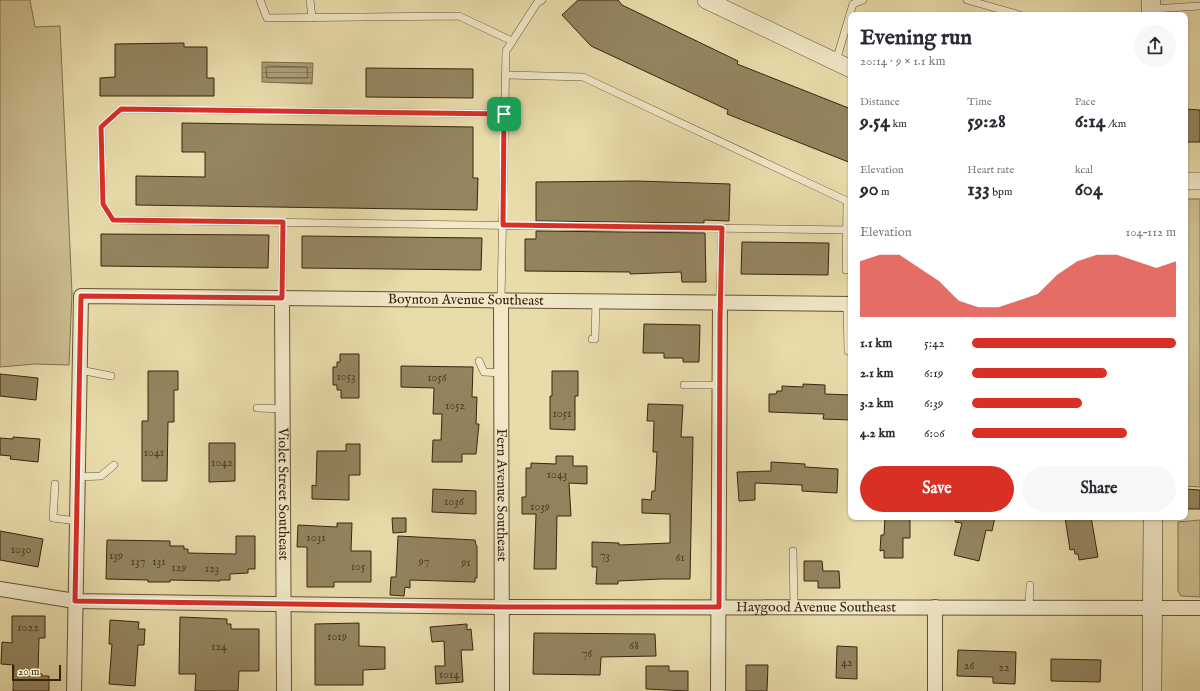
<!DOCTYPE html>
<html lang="en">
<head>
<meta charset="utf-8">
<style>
	body { margin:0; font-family:"IM FELL English",serif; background:#f7f7f7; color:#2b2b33; height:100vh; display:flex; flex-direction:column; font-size:15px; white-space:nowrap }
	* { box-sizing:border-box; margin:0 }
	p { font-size:13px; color:#7c7c81 }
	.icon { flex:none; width:22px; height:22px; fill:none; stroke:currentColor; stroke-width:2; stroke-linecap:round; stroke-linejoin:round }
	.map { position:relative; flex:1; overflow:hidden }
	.details { position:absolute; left:848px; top:12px; width:340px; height:508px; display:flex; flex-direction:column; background:#fff; border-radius:8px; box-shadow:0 1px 3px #0004 }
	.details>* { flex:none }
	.scale { position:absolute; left:12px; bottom:10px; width:49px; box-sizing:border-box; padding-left:4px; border:2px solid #36260e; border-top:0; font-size:11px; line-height:14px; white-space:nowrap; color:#36260e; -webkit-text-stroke:3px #f1e8c8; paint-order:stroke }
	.pin { position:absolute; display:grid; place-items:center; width:34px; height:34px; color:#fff; margin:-17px; border-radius:8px; box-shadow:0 2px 6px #0006 }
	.round { display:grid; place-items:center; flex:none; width:42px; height:42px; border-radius:21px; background:#f7f7f7 }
	.overview { display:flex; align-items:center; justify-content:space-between; height:68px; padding:0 12px }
	h1 { font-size:22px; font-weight:700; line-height:30px }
	.metrics { display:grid; grid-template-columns:repeat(3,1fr); gap:6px; height:68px; padding:4px 12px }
	.metrics div { display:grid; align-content:center }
	.metrics b { font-size:20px; font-weight:700 }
	.metrics small { font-size:11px; font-weight:400 }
	.metrics p { font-size:11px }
	.chart { height:112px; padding:8px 12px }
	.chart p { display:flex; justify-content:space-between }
	.chart svg { width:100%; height:72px; margin-top:4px; fill:#d93025; opacity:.7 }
	.action { display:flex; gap:8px; margin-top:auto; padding:8px 12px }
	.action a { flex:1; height:46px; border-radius:24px; background:#d93025; color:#fff; font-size:16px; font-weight:700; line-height:46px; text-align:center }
	.action a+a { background:#f7f7f7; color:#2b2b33 }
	ul { padding:0 12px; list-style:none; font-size:13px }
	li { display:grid; grid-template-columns:64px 48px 1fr; align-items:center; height:30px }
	li i { height:10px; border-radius:5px; background:#d93025 }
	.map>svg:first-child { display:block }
</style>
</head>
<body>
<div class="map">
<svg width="1200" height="691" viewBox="0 0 1200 691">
	<defs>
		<pattern id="water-rules" width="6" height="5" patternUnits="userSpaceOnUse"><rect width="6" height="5" fill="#ac9e76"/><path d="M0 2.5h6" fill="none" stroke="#8d815f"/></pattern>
	</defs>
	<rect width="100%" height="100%" fill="#e9dcab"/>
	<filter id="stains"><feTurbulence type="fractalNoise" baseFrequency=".005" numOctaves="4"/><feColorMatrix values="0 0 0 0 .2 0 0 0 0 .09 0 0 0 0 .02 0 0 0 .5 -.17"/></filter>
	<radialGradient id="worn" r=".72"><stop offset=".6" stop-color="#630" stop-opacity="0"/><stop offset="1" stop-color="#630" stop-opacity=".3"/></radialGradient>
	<!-- green -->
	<g fill="#cbbd90" stroke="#80724f">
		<path d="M0,0H30L35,27L60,26L72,293L69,365L35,364L0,367Z"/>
		<path d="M1185,199H1200V487L1185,486Z"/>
		<path d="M1200,520V597L1181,596L1178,591V522Z"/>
	</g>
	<!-- water -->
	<path fill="url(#water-rules)" stroke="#7d6e4c" d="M262,62L313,63L312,84L262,82Z"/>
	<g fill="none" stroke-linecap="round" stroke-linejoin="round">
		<!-- shore -->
		<path stroke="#716242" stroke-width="1" d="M268,66L307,67L308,78H267L266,68Z"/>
	</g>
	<!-- building -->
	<g fill="#938560" stroke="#36260e">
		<path d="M578,0H618L622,5L738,61L737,64L851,109V163L727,114L728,110L591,46L562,15Z"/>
		<path d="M184,43V47H207V78H214V96H100V78L115,77V44Z"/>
		<path d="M366,68L473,69V98L366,97Z"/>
		<path d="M1185,109L1200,110V142H1185Z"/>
		<path d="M182,123L473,127V178H478L477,210L136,205V176L205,177V152H182Z"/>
		<path d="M637,181L730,184L729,221L704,220V223L536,221V182Z"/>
		<path d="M536,231L705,233L706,282H682L681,272L630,274V272L525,271V239H536Z"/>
		<path d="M101,234L269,235L268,268L101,266Z"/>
		<path d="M302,236L482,238L481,270L302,268Z"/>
		<path d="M742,242L829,243L828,275L741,274Z"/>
		<path d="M644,324L700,325L699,362H683V358H664V353H643Z"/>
		<path d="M340,354H359V398H341V390H337V385H333V367H337V362H340Z"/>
		<path d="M401,366L473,367L472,397H477L476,424H479L476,454H462V462H432L433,440H441L442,414H433L434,388L401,387Z"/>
		<path d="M148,371H178V390H174V422H168L167,481H142V421H148Z"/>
		<path d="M552,371H578V396H575V430L550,429V396H552Z"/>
		<path d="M0,374L38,378L36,400L0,396Z"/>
		<path d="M803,384L825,385V394L851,395V420L823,419L824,414L769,412V394H776L777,391H782V386L803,387Z"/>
		<path d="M648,404L683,405L681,437H693L690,579H661L618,581V584H596L597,567H592V542L619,543V545L670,543V514L642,513V499L651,500L652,491H655L657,452H653L654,421H647Z"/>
		<path d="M13,437L40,439L38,462L10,459L11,456L0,455V438L13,439Z"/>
		<path d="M209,443H235V481L209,482Z"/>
		<path d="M346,444H360V475H349V500L312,499V485L316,486L317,451H346Z"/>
		<path d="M556,456H573V466H587V484L569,483L571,516H557L556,569H534L536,514H522V497H526V468H531V463L556,464Z"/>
		<path d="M771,462L805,464V467L838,469L837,493L802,491V485L755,483V500L739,501L737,472L771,471Z"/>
		<path d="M433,489L476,491V514L432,512Z"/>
		<path d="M1185,489L1200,490V509H1185Z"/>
		<path d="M885,517H910V538H903V558H884V550L880,551L881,535H884Z"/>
		<path d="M956,517H995L992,531L986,530L979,561L954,555L962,523L955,522Z"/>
		<path d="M1065,517H1091L1098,557L1079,560L1078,554H1075L1074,549L1070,550Z"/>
		<path d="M392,518H406V532L393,533Z"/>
		<path d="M337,523H352L351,551H371V582H334V587H307V547H297L298,525L337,527Z"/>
		<path d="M0,531L43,539L38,567L0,560Z"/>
		<path d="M236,536H255V569H248V573L230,574V580H220V581L170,580V582H148V580L106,579L107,540L170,541V546H184V549H188V553L236,554Z"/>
		<path d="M398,536L475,540L476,545L477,546V578H475V582L410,580V588L405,587L404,596L390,595L391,577H396Z"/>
		<path d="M804,561H822L823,571H839L840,588H818V581H804Z"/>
		<path d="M12,616H45V638H39L38,673L42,674V676H49V691H13L14,665L1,664L2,642L12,643Z"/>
		<path d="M180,617L227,619V624H231V629H259V671H239L238,691H195L196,674H179Z"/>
		<path d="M110,620L139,622L138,629H145L144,645H138L135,686L109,684L112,644H109Z"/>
		<path d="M359,623V646L385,647V669L363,670V685H315V624Z"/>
		<path d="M467,624V630L471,629L473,650H461L463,682L436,684L435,666H445L444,641L432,642L430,627Z"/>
		<path d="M534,633L655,634L656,656L601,657L600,675L533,674Z"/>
		<path d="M837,646L857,647V679L836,678Z"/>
		<path d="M958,650L1016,652L1015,684L993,683V677L957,676Z"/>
		<path d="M1051,659L1101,660L1100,682L1051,681Z"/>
		<path d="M746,665H768L767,691H746Z"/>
		<path d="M646,666H669V671H688V691L646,689Z"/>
	</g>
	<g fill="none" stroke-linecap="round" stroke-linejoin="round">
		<!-- service casing -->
		<g stroke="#635435" stroke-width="8">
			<g id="service">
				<path d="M260,0L267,18L459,16L512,41"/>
				<path d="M310,0L312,18"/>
				<path d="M967,0L1020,15"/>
				<path d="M1152,9L1200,6"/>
				<path d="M836,61L853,4L863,0"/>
				<path d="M505,75L583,77L847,201L846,270"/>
				<path d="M505,114L121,109L101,127L103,204L113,220L847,230"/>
				<path d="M282,298L283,222"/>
				<path d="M501,300L506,51L537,3L542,0"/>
				<path d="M720,302L722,228"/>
				<path d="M847,304L848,351"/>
				<path d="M592,339H595L596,301"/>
				<path d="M479,361L484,372L501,373"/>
				<path d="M80,370L111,376"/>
				<path d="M684,385H720"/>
				<path d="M257,408L283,409"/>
				<path d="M78,477L101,476L114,465"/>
				<path d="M55,484L53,518L77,521"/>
				<path d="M793,551L794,607"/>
				<path d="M1029,607L1030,585"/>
			</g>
		</g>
		<!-- minor casing -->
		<g stroke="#635435" stroke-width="16">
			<g id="minor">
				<path id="s1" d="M282,298L284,691"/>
				<path id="s2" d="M501,300L502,691"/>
				<path id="s3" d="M0,589L75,601L274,604L501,607L1200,608"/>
				<path id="s4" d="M74,691L81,296L851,304"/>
				<path d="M718,691L720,302"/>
				<path d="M935,691V607"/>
			</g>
		</g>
		<!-- tertiary casing -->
		<g stroke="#635435" stroke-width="18">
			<g id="tertiary">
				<path d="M706,0L851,69"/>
				<path d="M1185,181H1200"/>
			</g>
		</g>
		<!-- secondary casing -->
		<g stroke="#36260e" stroke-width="20">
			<g id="secondary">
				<path d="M1151,0V15"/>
				<path d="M1152,691L1153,517"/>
			</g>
		</g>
		<!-- service -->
		<use href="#service" stroke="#f1e8c8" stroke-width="7"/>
		<!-- minor -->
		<use href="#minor" stroke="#f1e8c8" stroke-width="14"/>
		<!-- tertiary -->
		<use href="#tertiary" stroke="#f1e8c8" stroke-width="17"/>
		<!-- secondary -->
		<use href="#secondary" stroke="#f1e8c8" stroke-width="19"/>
	</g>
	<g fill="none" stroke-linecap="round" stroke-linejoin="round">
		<!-- route casing -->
		<g stroke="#fff" stroke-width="8">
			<path id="route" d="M121,109L504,114L503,225L722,228L720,321L719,607H502L75,601L81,296L282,298L283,222L113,220L103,204L101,127Z"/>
		</g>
		<!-- route -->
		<use href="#route" stroke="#d93025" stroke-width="5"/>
	</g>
	<g text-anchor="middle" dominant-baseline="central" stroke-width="4" stroke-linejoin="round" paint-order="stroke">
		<!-- number labels -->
		<g font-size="12" fill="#4d3e22">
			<text x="346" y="376">1053</text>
			<text x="437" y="377">1056</text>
			<text x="455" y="405">1052</text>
			<text x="562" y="413">1051</text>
			<text x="154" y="452">1041</text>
			<text x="222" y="462">1042</text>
			<text x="557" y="474">1043</text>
			<text x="454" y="501">1036</text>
			<text x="540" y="506">1039</text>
			<text x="316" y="537">1031</text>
			<text x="21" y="549">1030</text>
			<text x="116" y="555">139</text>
			<text x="605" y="555">73</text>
			<text x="680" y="557">61</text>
			<text x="138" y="561">137</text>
			<text x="159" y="561">131</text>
			<text x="424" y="561">97</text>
			<text x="466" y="562">91</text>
			<text x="358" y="566">105</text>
			<text x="179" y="567">129</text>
			<text x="212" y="568">123</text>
			<text x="28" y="627">1022</text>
			<text x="337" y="636">1019</text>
			<text x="634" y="645">68</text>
			<text x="219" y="646">124</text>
			<text x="587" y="653">76</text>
			<text x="847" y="662">42</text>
			<text x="969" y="665">26</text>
			<text x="1004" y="667">22</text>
			<text x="449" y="674">1014</text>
		</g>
		<!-- street labels -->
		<g font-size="14" fill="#36260e" stroke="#f1e8c8">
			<text stroke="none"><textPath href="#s4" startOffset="780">Boynton Avenue Southeast</textPath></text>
			<text stroke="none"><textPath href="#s1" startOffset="196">Violet Street Southeast</textPath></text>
			<text stroke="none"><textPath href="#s2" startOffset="195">Fern Avenue Southeast</textPath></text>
			<text stroke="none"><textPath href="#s3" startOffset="817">Haygood Avenue Southeast</textPath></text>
		</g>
	</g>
	<rect width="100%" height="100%" filter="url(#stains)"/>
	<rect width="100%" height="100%" fill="url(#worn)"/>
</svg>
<div class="scale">20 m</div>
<div class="pin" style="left:504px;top:114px;background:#1e9e55"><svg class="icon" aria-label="arrive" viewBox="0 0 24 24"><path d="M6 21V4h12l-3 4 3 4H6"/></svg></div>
<section class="details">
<div class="overview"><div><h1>Evening run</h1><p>20:14 · 9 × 1.1 km</p></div><a class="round"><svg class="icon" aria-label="share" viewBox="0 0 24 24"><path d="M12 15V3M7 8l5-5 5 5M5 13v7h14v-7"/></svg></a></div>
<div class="metrics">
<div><p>Distance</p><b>9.54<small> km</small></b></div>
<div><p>Time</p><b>59:28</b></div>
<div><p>Pace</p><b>6:14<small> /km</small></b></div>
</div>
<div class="metrics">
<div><p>Elevation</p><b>90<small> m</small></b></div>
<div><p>Heart rate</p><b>133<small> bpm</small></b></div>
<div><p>kcal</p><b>604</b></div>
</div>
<div class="chart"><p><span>Elevation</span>104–112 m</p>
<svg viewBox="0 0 160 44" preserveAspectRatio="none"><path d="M0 44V10L10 6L20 6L30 14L40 22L50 34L60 38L70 38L80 34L90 30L100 18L110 10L120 6L130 6L140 10L150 14L160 10V44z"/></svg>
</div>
<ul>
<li><b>1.1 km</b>5:42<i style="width:100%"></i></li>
<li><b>2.1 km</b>6:19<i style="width:66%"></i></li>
<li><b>3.2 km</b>6:39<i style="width:54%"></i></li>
<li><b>4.2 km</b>6:06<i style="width:76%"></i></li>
</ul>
<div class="action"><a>Save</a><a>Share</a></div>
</section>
</div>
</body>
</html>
